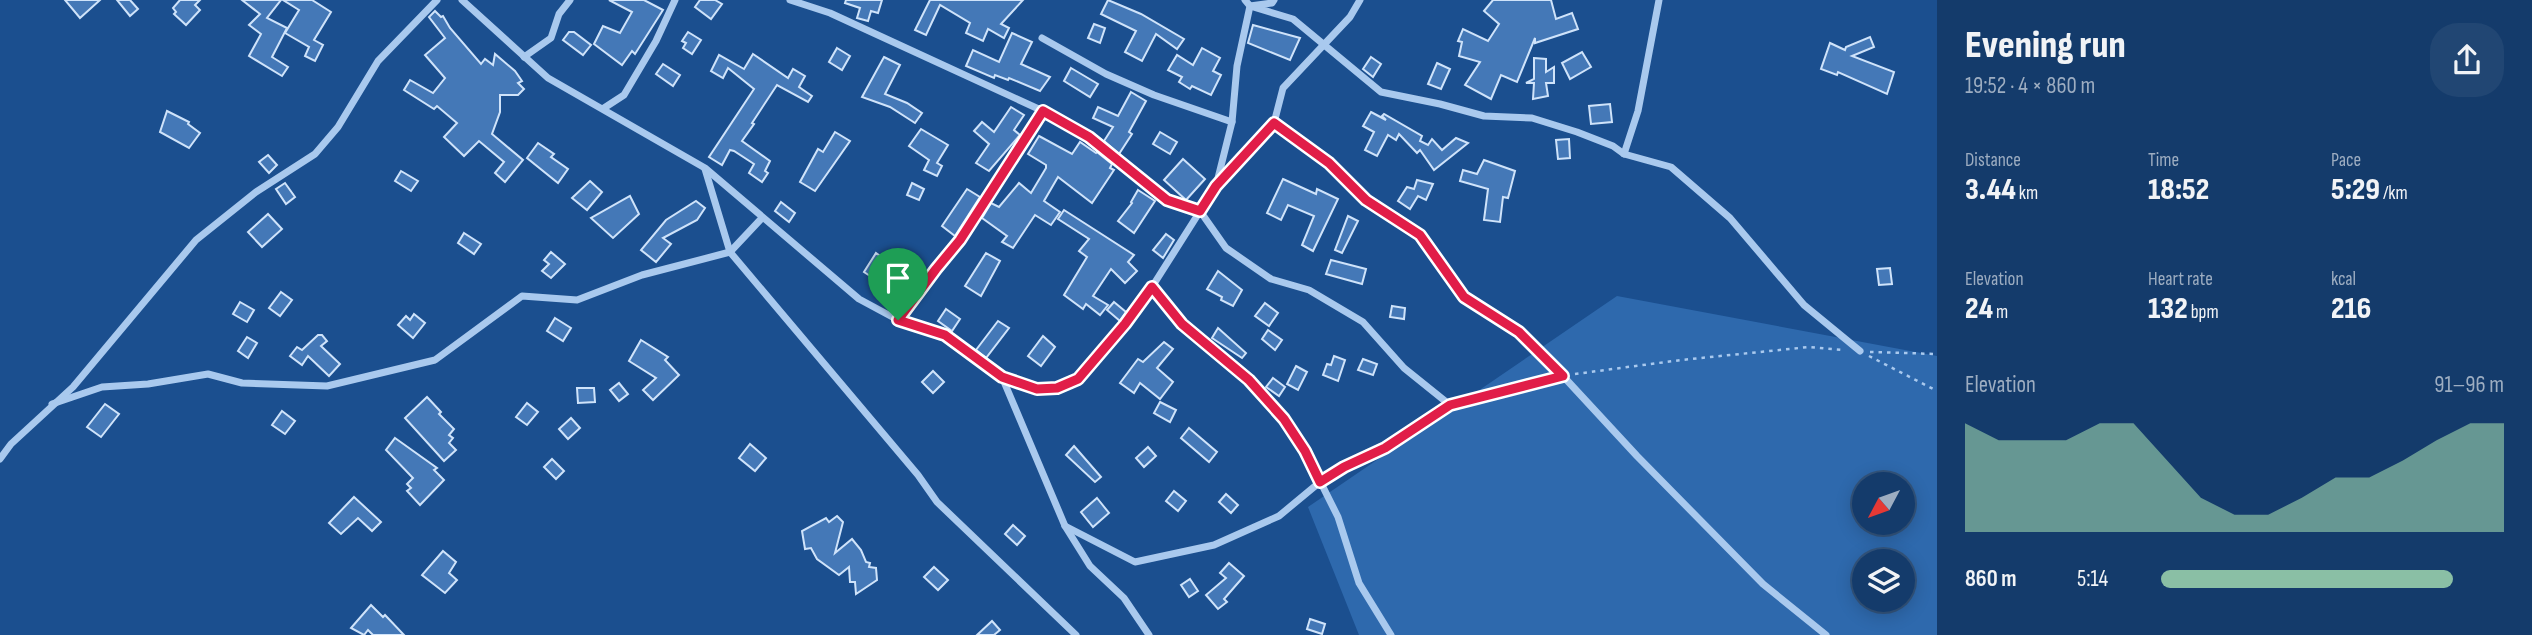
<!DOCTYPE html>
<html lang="en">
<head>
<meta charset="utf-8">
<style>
	body { margin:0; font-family:"Sofia Sans Condensed",sans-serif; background:#214673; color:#f1f3f6; height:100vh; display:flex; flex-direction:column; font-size:26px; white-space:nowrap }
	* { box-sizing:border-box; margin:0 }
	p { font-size:23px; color:#9dadc1 }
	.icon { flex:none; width:38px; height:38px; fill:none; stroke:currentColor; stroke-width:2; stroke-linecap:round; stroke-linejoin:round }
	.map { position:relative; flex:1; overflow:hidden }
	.side { display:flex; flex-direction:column; background:#143b6b; width:595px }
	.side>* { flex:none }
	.needle { width:46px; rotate:229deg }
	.buttons { position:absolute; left:1852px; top:472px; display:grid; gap:14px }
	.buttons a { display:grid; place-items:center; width:63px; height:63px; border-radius:50%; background:#143b6b; box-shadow:0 4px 18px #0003,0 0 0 2px #33557e; font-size:35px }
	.pin { position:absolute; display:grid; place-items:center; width:60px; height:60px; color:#fff; margin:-72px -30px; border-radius:50% 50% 50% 0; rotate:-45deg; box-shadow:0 0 7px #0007 }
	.pin .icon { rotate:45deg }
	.round { display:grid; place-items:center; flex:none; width:74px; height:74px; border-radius:28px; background:#214673 }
	.head { display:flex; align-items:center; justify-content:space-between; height:119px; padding:0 28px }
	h1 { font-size:38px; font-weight:800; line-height:52px }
	.figures { display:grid; grid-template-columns:repeat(3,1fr); gap:10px; height:119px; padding:7px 28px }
	.figures div { display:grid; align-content:center }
	.figures b { font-size:30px; font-weight:800 }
	.figures small { font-size:19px; font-weight:400 }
	.figures p { font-size:19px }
	.chart { height:196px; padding:14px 28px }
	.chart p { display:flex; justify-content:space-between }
	.chart svg { width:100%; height:126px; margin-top:7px; fill:#8abfa5; opacity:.7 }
	ul { padding:0 28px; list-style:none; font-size:23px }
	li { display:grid; grid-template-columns:112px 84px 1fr; align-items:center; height:52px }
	li i { height:18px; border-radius:9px; background:#8abfa5 }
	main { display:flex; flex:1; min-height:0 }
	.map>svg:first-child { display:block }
</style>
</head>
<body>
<main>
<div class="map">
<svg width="1937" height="635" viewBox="0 0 1937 635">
	<rect width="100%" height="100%" fill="#1b4f8f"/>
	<!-- green -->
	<path fill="#2e69ad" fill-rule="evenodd" d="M1617,296L1937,356V635H1359L1308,507ZM1864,485H1902V523H1864ZM1864,562H1902V600H1864Z"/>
	<!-- building -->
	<g fill="#4478b7" stroke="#cfe3fa" stroke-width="2">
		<path d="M65,0H100L80,18Z"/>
		<path d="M117,0H130L138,9L130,16Z"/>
		<path d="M180,0H200L195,5L200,10L186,25L174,14L176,12L173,8Z"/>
		<path d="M242,0H281L267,18L287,28L272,57L288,67L282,76L249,56L261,34L249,25L260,14Z"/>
		<path d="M283,0H312L331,12L314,40L323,45L315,61L305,56L309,47L285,33L299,10Z"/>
		<path d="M609,0H644L663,10L635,54L632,51L622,65L594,44L603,26L620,33L632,12Z"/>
		<path d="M700,0H715L722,4L711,19L695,7Z"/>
		<path d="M846,0H882L878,13L871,11L868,21L857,18L860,8L845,3Z"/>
		<path d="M930,0H1023L1001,24L1009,28L1004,38L988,29L983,41L966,33L970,23L940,5L926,35L915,30Z"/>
		<path d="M1108,0L1141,14L1184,39L1177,49L1156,34L1142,61L1125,52L1136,31L1101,14Z"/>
		<path d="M1493,0H1551L1556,19L1572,13L1578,29L1535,43V38L1517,82L1501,75L1491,99L1465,85L1480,62L1459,56L1462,42L1458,41L1463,29L1488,41L1499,24L1484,11Z"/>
		<path d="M435,11L441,17L443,16L450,28L481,64L485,59L493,65L495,54L515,71L522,81L518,83L524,89L518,95H500V112L492,134L523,160L505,182L495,173L504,162L479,141L464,156L444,137L457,123L437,106L434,109L404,90L410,80L433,93L445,78L425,55L445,38L429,17Z"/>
		<path d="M1094,24L1105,28L1100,43L1088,38Z"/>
		<path d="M1253,25L1300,38L1290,60L1248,43Z"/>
		<path d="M569,32H574L591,45L583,55L563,40Z"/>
		<path d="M688,32L701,40L692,54L683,48L686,43L682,41Z"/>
		<path d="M1012,33L1032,42L1021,64L1050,77L1040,91L1009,78L1008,80L995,75L994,78L966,66L973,50L999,62Z"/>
		<path d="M1870,37L1874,47L1852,56L1894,72L1887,94L1838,72L1837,75L1821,69L1830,43L1845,50L1846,47Z"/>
		<path d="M837,48L850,56L842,70L829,62Z"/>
		<path d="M1202,48L1220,58L1213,71L1221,75L1211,95L1192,86L1190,89L1179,82L1182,77L1168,70L1177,55L1193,65Z"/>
		<path d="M1582,52L1591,67L1570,79L1562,63Z"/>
		<path d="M753,54L788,78L793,69L805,76L799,87L812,96L808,102L777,85L752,123L754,124L742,141L770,161L765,171L768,173L762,182L749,173L754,164L734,151L730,150L722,165L709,157L754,89L728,68L723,78L711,71L719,55L744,69Z"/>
		<path d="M884,57L900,65L885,94L907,103L922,113L915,123L890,107L862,97Z"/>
		<path d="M1371,57L1381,64L1373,77L1363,69Z"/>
		<path d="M1534,58L1546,59V72L1554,67V83H1546L1548,96L1533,99L1534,83H1526L1534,79Z"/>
		<path d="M1437,63L1450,69L1441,89L1428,84Z"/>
		<path d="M663,64L680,75L673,86L656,74Z"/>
		<path d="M1071,68L1098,84L1090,97L1064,81Z"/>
		<path d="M1131,92L1146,101L1129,132L1132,134L1119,154L1104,141L1113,127L1093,118L1098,107L1118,116Z"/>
		<path d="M1610,104L1612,122L1591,124L1589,106Z"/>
		<path d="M1011,107L1024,115L1014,130L1020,135L989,171L976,163L989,144L974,131L982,122L994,132Z"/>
		<path d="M167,111L189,122L188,124L200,133L189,148L160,132Z"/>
		<path d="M1371,112L1386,120L1382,116L1384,114L1422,136L1420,141L1428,145L1432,139L1442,150L1456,138L1468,143L1434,170L1420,150L1417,153L1399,134L1396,140L1388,135L1377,156L1365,150L1374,132L1363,126Z"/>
		<path d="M921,129L948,145L937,163L942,166L937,176L924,170L929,160L909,146Z"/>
		<path d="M835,132L850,141L815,191L800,182L818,149L823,152Z"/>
		<path d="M1160,132L1177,142L1170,154L1153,144Z"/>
		<path d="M1039,136L1072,154L1080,142L1096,153L1097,152L1112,164L1110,168L1114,170L1092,203L1058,177L1044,201L1060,212L1051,225L1035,215L1013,248L1002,242L1007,236L982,218L991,203L999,207L1019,183L1031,193L1046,168V165L1028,154Z"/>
		<path d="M1569,139L1570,158L1558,159L1556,140Z"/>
		<path d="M538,143L554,154L551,157L568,169L558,183L527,158Z"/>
		<path d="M268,155L277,165L269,173L259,162Z"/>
		<path d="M1183,159L1205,179L1186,200L1164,180Z"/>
		<path d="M1484,160L1515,171L1508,198L1503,197L1500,222L1484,220L1488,189L1460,181L1463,170L1477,174Z"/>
		<path d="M401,171L418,181L411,191L395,181Z"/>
		<path d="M1283,179L1316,194L1317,189L1338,199L1313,251L1302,245L1314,216L1288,205L1281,220L1267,213Z"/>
		<path d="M1417,180L1433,184L1426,200L1418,196L1410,209L1398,201L1407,187L1414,189Z"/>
		<path d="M590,181L602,192L587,210L572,198Z"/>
		<path d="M285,183L295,197L286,204L276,189Z"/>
		<path d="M912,183L924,189L919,200L907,195Z"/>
		<path d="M967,189L980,197L955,236L942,226Z"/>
		<path d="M1138,190L1155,201L1134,233L1118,221L1132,203L1131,202Z"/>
		<path d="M630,196L639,214L613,238L591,218Z"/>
		<path d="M696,201L705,208L697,220L663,238L671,244L656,262L641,250L666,220Z"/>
		<path d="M781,202L795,213L789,222L775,211Z"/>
		<path d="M1064,210L1134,255L1128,262L1137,271L1125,283L1111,269L1093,296L1108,305L1100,315L1086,304L1083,309L1064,295L1087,257L1079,251L1089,239L1058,219Z"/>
		<path d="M268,214L282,229L262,247L248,232Z"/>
		<path d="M1348,216L1358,221L1342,253L1335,250Z"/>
		<path d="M464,233L481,244L474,254L458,243Z"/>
		<path d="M1166,234L1174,240L1163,258L1153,250Z"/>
		<path d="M551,252L565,264L551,278L542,271L549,264L544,260Z"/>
		<path d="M876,253L889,262L876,280L864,272Z"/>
		<path d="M986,253L1000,261L981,296L965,286Z"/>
		<path d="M1331,260L1366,269L1362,284L1326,274Z"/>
		<path d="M1890,268L1892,284L1879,285L1877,269Z"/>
		<path d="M1218,271L1242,290L1233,306L1221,300L1222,297L1207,289Z"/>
		<path d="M281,292L292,300L280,316L269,308Z"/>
		<path d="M240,302L254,310L247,322L233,314Z"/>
		<path d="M1114,302L1126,312L1120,321L1107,310Z"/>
		<path d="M1265,303L1278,313L1269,326L1255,316Z"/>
		<path d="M1392,306L1405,308L1404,319L1390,317Z"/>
		<path d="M946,309L960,319L952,331L938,321Z"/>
		<path d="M414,314L425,323L413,338L398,325L406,316L410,320Z"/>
		<path d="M555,318L571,328L563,341L547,331Z"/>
		<path d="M998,321L1009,328L986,358L976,350Z"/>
		<path d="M1218,328L1246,353L1242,358L1212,338Z"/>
		<path d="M1268,330L1282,340L1275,350L1262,339Z"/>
		<path d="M318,335H322L327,341L321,346L340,364L329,376L308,356L302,365L290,356L297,347L302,350Z"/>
		<path d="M1043,336L1055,347L1041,366L1028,356Z"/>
		<path d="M247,337L257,343L248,358L238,351Z"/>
		<path d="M641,340L668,357L665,360L679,375L653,400L643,390L656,378L629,361Z"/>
		<path d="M1164,342L1173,349L1157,368L1173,382L1160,399L1140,383L1134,393L1120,383L1138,359L1143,362Z"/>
		<path d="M1334,356L1345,360L1338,381L1323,375L1327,364L1331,365Z"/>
		<path d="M1363,359L1377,364L1373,375L1358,370Z"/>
		<path d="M1296,366L1307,372L1298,390L1287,384Z"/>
		<path d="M933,371L944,382L933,393L922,382Z"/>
		<path d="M1273,378L1285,387L1279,396L1266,387Z"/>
		<path d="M619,383L628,394L619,401L610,390Z"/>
		<path d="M577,388H594L595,402L578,403Z"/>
		<path d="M427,397L441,412L439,414L454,429L449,435L453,438L449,443L456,450L444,461L405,418Z"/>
		<path d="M1160,402L1176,410L1170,422L1154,413Z"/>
		<path d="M527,403L538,412L527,425L516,417Z"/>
		<path d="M105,404L119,414L101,437L87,427Z"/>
		<path d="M282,411L295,421L285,434L272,425Z"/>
		<path d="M571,418L580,428L568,439L559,429Z"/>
		<path d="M1189,428L1217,452L1209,462L1181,438Z"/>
		<path d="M395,438L437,468L434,470L444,480L420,505L407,491L411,488L407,484L413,478L386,450Z"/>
		<path d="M750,444L766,458L755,471L739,458Z"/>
		<path d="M1074,446L1101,477L1095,482L1066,455Z"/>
		<path d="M1148,447L1156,456L1144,467L1136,458Z"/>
		<path d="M552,459L564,471L556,479L544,467Z"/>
		<path d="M1174,491L1186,501L1178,511L1166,501Z"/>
		<path d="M1226,494L1238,505L1231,513L1219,502Z"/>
		<path d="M354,497L381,522L372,531L358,518L341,534L329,523Z"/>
		<path d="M1097,498L1109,513L1093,527L1081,512Z"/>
		<path d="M837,516L843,522L835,553L852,539L861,550L866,562L870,563L869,567L876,568L877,580L856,594L855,582H850L849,567L839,575L817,559L811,548L805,549L802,531L826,518L829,522Z"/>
		<path d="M1013,525L1025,536L1017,545L1005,534Z"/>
		<path d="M443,551L456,562L449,573L457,580L445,593L422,575Z"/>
		<path d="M1229,563L1244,576L1224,599L1227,602L1218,609L1206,595L1226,578L1220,573Z"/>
		<path d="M934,567L948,580L938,590L924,577Z"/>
		<path d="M1190,579L1198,591L1189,597L1181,585Z"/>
		<path d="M371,605L383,617L385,615L404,635H373L368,630L364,635L351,628Z"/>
		<path d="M1310,619L1325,624L1322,634L1307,629Z"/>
		<path d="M992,621L1000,630L994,635H977Z"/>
	</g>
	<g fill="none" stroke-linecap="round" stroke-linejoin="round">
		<!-- path -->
		<g stroke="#a9c9ee" stroke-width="2.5" stroke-dasharray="3.5 5" stroke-linecap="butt">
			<path d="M1870,352L1937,354"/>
			<path d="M1869,356L1937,391"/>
			<path d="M1575,374L1681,360L1809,347L1843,350"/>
		</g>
		<!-- minor -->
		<g stroke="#a9c9ee" stroke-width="7">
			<path d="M462,0L548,78L705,168L859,299L898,320L945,335L1002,377L1037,389H1057L1078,378L1125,324L1152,287L1216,186L1232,122L1237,66L1250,6L1245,0"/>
			<path d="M790,0L830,13L1043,111L1089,137L1166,200L1200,211L1226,248L1271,279L1309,290L1363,322L1404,368L1450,405"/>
			<path d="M1274,0L1272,3L1250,6L1293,19L1381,92L1440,104L1484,116L1532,118L1577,132L1613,146L1624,154L1671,167L1730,218L1804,305L1860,351"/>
			<path d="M1042,38L1106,74L1154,95L1232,122"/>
			<path d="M524,57L551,38L559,14L570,0"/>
			<path d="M604,108L624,95L656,41L675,0"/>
			<path d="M1274,123L1283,88L1350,17L1360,0"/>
			<path d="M1624,154L1638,111L1659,0"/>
			<path d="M705,169L730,252L918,475L937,502L1076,635"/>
			<path d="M1216,185L1274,123L1329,163L1366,200L1420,235L1464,297L1519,332L1563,376L1637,456L1763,584L1826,635"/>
			<path d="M1152,287L1182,324L1249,380L1284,419L1305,451L1338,517L1359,583L1391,635"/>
			<path d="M898,320L936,269L960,240L1043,111"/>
			<path d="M1002,377L1065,526L1090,566L1124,598L1149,635"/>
			<path d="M52,404L102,387L148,384L208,374L242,383L327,386L435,360L522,296L577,300L642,275L730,252L762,218"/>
			<path d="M0,459L11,444L73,387L196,240L256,192L315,154L338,127L378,61L437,0"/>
			<path d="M1065,526L1135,562L1214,545L1279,516L1320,482L1344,467L1385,448L1450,405L1563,376"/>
		</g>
	</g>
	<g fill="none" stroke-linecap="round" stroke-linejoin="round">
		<!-- route casing -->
		<g stroke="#fff" stroke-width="14">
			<path id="route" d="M1043,111L1089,137L1167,200L1200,211L1216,186L1274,123L1329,163L1366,200L1420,235L1464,297L1519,332L1563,376L1450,405L1385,448L1344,467L1320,482L1305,451L1284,419L1249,380L1182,324L1152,287L1125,324L1078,379L1057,388L1037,389L1002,377L945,335L898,320L936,269L960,240Z"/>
		</g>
		<!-- route -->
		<use href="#route" stroke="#e11d48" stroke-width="9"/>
	</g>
</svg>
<div class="buttons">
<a><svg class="needle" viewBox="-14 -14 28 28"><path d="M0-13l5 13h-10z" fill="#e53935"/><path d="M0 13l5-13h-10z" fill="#9dadc1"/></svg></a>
<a><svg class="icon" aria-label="layers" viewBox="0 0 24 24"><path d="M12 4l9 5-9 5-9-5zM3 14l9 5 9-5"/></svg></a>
</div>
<div class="pin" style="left:898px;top:320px;background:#1e9e55"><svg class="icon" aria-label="arrive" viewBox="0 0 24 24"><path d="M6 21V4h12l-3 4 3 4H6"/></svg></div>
</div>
<section class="side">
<div class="head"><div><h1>Evening run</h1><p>19:52 · 4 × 860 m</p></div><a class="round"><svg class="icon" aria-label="share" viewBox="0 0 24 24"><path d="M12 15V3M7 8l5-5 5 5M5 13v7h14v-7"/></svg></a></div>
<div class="figures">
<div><p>Distance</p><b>3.44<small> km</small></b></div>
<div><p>Time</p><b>18:52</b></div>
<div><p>Pace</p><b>5:29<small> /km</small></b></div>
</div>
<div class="figures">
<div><p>Elevation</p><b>24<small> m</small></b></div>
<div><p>Heart rate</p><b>132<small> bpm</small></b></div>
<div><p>kcal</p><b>216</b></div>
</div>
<div class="chart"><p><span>Elevation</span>91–96 m</p>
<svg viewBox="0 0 160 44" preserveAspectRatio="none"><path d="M0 44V6L10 12L20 12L30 12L40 6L50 6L60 19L70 32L80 38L90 38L100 32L110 25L120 25L130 19L140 12L150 6L160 6V44z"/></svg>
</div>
<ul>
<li><b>860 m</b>5:14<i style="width:85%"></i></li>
</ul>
</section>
</main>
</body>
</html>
